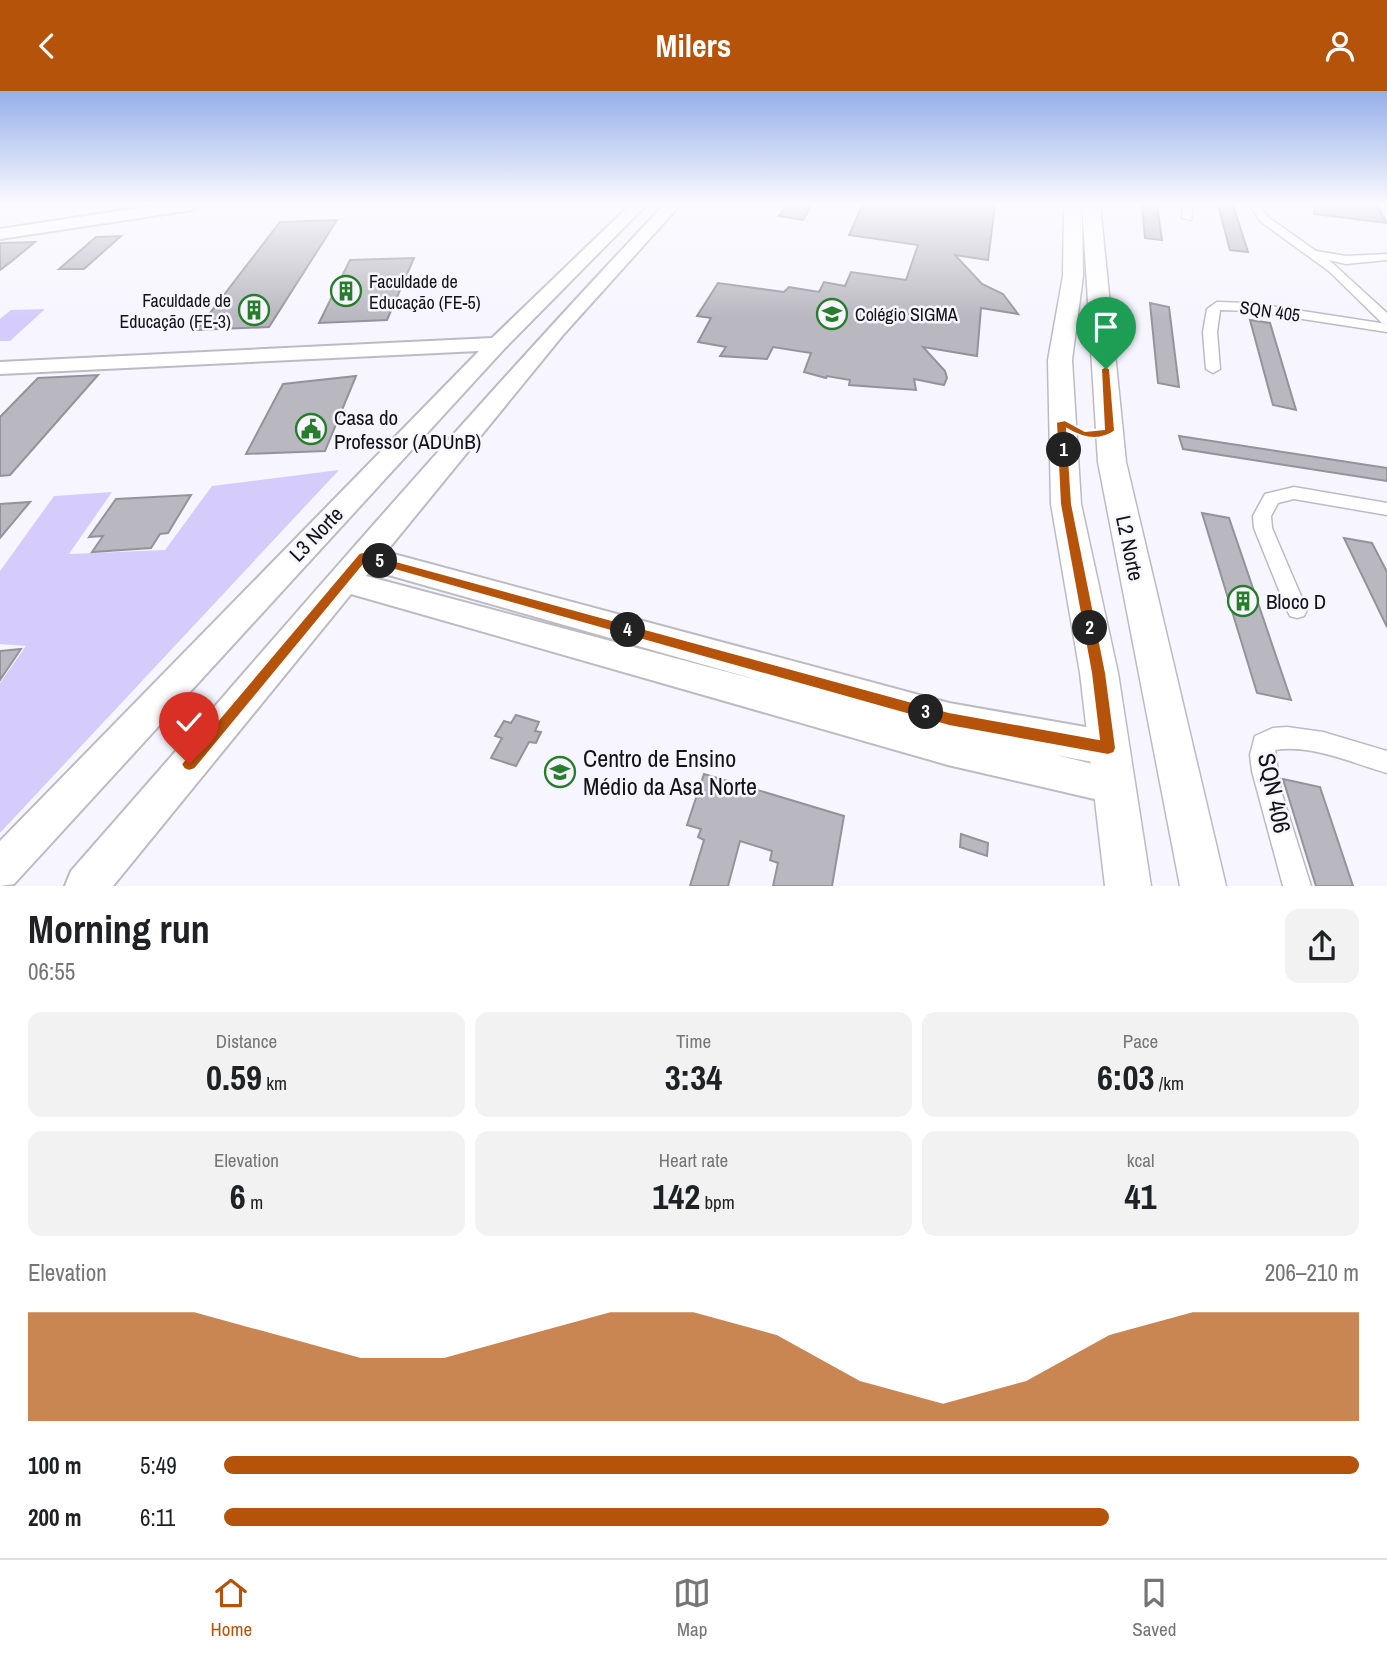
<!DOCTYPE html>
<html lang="en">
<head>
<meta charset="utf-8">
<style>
	body { margin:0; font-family:"Archivo Narrow",sans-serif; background:#f2f2f2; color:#202124; height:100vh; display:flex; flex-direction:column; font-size:26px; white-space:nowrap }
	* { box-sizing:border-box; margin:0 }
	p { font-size:23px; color:#757577 }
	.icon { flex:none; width:38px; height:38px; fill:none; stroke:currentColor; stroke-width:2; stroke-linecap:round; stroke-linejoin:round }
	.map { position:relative; height:795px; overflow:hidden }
	.sheet { display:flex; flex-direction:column; background:#fff; flex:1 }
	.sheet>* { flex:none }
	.pin { position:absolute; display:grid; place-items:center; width:60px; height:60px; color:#fff; margin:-72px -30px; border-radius:50% 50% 50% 0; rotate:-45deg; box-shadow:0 0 7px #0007 }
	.pin .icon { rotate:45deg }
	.km { position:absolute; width:35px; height:35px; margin:-18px; border-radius:50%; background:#222; color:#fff; font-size:19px; line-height:35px; text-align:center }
	.round { display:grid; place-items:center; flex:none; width:74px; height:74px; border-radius:14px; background:#f2f2f2 }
	.headline { display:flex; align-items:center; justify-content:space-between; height:119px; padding:0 28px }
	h1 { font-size:38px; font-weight:700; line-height:52px }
	.stats { display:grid; grid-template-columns:repeat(3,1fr); gap:10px; height:119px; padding:7px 28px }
	.stats div { display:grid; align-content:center; border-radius:14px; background:#f2f2f2; text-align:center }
	.stats b { font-size:35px; font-weight:700 }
	.stats small { font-size:19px; font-weight:400 }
	.stats p { font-size:19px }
	.chart { height:196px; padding:14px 28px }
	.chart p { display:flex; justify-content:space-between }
	.chart svg { width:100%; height:126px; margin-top:7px; fill:#b45309; opacity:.7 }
	ul { padding:0 28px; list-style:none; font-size:23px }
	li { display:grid; grid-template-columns:112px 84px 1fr; align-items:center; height:52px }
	li i { height:18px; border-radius:9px; background:#b45309 }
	header { display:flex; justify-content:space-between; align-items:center; height:91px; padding:0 28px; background:#b45309; color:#fff; font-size:32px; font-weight:700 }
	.dock { display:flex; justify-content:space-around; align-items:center; height:98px; border-top:2px solid #e0e0e0; background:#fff; font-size:19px; color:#757577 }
	.dock a { display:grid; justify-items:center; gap:4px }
	.dock .selected { color:#b45309 }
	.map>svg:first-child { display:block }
</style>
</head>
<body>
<header><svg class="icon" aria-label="back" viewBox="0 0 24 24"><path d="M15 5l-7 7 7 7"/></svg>Milers<svg class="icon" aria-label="person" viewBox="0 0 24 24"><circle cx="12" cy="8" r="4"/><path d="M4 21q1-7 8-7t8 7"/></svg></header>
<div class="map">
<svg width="1387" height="795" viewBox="0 0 1387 795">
	<rect width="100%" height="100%" fill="#f7f5ff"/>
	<!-- green -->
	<g fill="#d6ccfc">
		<path d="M45,218L10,250H0V228L11,219Z"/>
		<path d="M339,379L0,742V592L26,555L0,553V480L54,405L112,401L69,463L165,459L212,395Z"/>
	</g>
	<!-- building -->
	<g fill="#b9b8c0" stroke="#94939b" stroke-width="2">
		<path d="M786,114H812L803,129L779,125Z"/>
		<path d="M995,114L988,169L955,164L982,193L1003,203L1018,223L981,217L977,265L923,256L945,280L947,287L944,294L914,288L916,299L849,294L850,289L827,285L826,287L804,281L811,262L773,256L767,268L720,265L726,256L698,251L711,227L697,225L718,192L784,201L789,196L819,201L824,191L845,195L851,181L906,189L918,154L849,144L862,115Z"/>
		<path d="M1142,114H1157L1162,149L1145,147Z"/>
		<path d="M1218,114H1233L1248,161L1230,159Z"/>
		<path d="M1315,114H1377L1387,132L1314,123Z"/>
		<path d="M337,129L269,236L197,239L280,131Z"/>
		<path d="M121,145L84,178H59L96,146Z"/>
		<path d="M35,151L12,170L0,179V152Z"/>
		<path d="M414,167L387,229L319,232L350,169Z"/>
		<path d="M1150,212L1169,216L1179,296L1158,292Z"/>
		<path d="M1250,229L1270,232L1296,319L1273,314Z"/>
		<path d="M98,284L10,384L0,385V326L38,287Z"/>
		<path d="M356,285L325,360L246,363L283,293Z"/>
		<path d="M1179,345L1387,377V390L1183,358Z"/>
		<path d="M191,404L168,442L160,443L151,457L92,461L103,445L89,446L116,408Z"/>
		<path d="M30,411L0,447V413Z"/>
		<path d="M1202,422L1229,427L1291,609L1257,602Z"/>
		<path d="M1344,447L1372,452L1387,481V536Z"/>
		<path d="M21,558L0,589V560Z"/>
		<path d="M516,624L539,631L535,640L541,641L536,652L529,651L516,675L491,667L502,647L495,645L504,630L511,632Z"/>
		<path d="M704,683L844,725L832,795H773L778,772L770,769L772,760L740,750L728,795H690L704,749L698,746L701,738L687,734Z"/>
		<path d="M1283,688L1320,696L1353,795H1316Z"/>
		<path d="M961,743L988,752L987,765L960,756Z"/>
	</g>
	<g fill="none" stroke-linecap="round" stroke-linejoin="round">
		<!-- street casing -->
		<g stroke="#bcbbc4" stroke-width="3">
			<g id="street">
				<path d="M1183,114H1193L1191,129L1182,127Z"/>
				<path d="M1250,114H1260L1268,126L1316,160L1346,165L1387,163V169L1346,173L1329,169L1387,222V233L1382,232L1330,181L1260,130Z"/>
				<path d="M1217,211L1250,212L1387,233V241L1250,220L1220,219L1217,241L1220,278L1213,282L1206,278L1203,241L1207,218Z"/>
				<path d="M1294,396L1387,412V424L1294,408L1278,412L1271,425L1272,437L1307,519L1304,525L1297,527L1290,525L1287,519L1254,437L1253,425L1265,403Z"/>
				<path d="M1287,636L1323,641L1387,660V682C1352,672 1311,653 1275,659L1281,700L1311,795H1283L1252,680L1250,664L1255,645L1273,637Z"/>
			</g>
		</g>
		<!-- secondary casing -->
		<g stroke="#bcbbc4" stroke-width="4">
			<g id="secondary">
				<path d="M158,114H199L192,119L0,148V138Z"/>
				<path d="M630,114H646L505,257L14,793L0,795V750L479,260L0,283V271L492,247Z"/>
				<path d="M664,114H680L563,244L386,461L949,612L1108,640L1121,645L1126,657L1121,669L1108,674L1056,664L1129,682L1135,695L1129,708L1116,713L948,674L351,503L113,795H65L71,780C267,557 459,330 664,114ZM371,479L772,593L366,485Z"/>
			</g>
		</g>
		<!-- primary casing -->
		<g stroke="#bcbbc4" stroke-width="3">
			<g id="primary">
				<path d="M1076,114L1082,119L1083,185L1072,269L1081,413L1118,582L1151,795H1105L1080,582L1051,413L1048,269L1063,185L1064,119L1067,115Z"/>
				<path d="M1082,114H1100L1126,371L1226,795H1180L1098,371Z"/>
			</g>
		</g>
		<!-- street -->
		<use href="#street" fill="#fff" fill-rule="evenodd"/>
		<!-- secondary -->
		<use href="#secondary" fill="#fff" fill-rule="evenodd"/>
		<!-- primary -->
		<use href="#primary" fill="#fff" fill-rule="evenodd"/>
	</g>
	<!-- sky -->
	<linearGradient id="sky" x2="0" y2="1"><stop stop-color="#95afea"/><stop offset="0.5" stop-color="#fbfaff"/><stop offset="1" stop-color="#fbfaff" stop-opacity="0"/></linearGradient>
	<rect width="1387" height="226" fill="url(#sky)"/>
	<!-- route -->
	<path fill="#b45309" stroke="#fff" stroke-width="2" d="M1106,275L1110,278L1115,340C1100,351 1082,347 1067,338L1072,413L1106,582L1116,657L1114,662L1108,664L949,635L366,471L195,678L189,680L184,678L181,673L359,462L363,461L949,621L1099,648L1091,582L1060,413L1056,331L1065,329L1085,340L1104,338L1101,278Z"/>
	<!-- icons -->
	<defs>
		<g id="building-ring" transform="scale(1.575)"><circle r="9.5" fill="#f7f5ff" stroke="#267d2b" stroke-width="1.5"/><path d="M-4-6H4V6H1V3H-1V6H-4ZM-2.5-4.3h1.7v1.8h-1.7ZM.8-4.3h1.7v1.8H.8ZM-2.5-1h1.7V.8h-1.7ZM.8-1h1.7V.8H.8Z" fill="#267d2b"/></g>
		<g id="school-ring" transform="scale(1.575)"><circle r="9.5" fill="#f7f5ff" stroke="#267d2b" stroke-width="1.5"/><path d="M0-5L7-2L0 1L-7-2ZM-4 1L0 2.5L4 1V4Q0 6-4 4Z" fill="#267d2b"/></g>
		<g id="civic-ring" transform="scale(1.575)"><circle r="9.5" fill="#f7f5ff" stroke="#267d2b" stroke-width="1.5"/><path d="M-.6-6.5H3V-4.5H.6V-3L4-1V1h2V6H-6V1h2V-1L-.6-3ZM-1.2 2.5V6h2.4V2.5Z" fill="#267d2b"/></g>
	</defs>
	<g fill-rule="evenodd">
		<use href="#building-ring" x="346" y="200"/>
		<use href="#building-ring" x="254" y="219"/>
		<use href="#school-ring" x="832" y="223"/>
		<use href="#civic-ring" x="311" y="338"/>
		<use href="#building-ring" x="1243" y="510"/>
		<use href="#school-ring" x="560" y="681"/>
	</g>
	<g text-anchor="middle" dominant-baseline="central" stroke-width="5" stroke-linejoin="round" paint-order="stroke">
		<!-- far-poi labels -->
		<g font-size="18" fill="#131215" stroke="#f7f5ff" text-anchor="start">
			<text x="369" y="190">Faculdade de<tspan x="369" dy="21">Educação (FE-5)</tspan></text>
			<text x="231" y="209" text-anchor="end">Faculdade de<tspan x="231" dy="21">Educação (FE-3)</tspan></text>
			<text x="855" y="223">Colégio SIGMA</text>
		</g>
		<!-- far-street labels -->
		<g font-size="18" fill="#131215" stroke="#f7f5ff">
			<text transform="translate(1270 220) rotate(8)">SQN 405</text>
		</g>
		<!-- poi labels -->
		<g font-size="21" fill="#131215" stroke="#f7f5ff" text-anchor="start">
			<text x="334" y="326">Casa do<tspan x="334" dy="24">Professor (ADUnB)</tspan></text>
			<text x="1266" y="510">Bloco D</text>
		</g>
		<!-- street labels -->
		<g font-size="21" fill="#131215" stroke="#f7f5ff">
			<text transform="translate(316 443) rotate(-46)">L3 Norte</text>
			<text transform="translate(1130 457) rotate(78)">L2 Norte</text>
		</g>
		<!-- near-poi labels -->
		<g font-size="24" fill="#131215" stroke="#f7f5ff" text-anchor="start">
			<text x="583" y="667">Centro de Ensino<tspan x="583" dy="28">Médio da Asa Norte</tspan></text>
		</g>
		<!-- near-street labels -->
		<g font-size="24" fill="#131215" stroke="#f7f5ff">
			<text transform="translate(1275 702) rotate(78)">SQN 406</text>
		</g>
	</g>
</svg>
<div class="pin" style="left:1106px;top:278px;background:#1e9e55"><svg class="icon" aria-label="arrive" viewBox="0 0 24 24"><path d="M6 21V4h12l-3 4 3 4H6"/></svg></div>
<div class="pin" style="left:189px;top:673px;background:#d93025"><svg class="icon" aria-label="check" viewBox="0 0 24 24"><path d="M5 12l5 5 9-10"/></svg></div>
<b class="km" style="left:1064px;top:359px">1</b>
<b class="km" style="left:1090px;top:537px">2</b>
<b class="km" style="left:926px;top:621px">3</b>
<b class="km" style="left:628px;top:539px">4</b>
<b class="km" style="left:380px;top:470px">5</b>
</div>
<section class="sheet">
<div class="headline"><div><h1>Morning run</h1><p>06:55</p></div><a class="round"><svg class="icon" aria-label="share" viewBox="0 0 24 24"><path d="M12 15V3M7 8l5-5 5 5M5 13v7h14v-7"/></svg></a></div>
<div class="stats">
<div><p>Distance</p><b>0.59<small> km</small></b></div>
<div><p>Time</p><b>3:34</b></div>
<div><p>Pace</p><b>6:03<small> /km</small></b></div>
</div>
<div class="stats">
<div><p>Elevation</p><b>6<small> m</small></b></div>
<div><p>Heart rate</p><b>142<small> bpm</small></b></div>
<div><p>kcal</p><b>41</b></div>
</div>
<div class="chart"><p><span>Elevation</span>206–210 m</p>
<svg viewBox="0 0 160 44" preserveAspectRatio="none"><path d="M0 44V6L10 6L20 6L30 14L40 22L50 22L60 14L70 6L80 6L90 14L100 30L110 38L120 30L130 14L140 6L150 6L160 6V44z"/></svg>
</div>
<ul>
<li><b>100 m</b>5:49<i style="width:100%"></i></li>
<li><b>200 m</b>6:11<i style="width:78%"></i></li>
</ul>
</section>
<nav class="dock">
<a class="selected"><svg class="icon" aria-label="home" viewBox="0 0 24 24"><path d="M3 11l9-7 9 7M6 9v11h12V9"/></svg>Home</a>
<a><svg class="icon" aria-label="map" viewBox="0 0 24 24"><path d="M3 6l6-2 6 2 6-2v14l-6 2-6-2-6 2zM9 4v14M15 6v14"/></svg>Map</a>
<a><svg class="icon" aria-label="saved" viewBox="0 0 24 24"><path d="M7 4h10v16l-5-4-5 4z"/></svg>Saved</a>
</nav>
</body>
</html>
